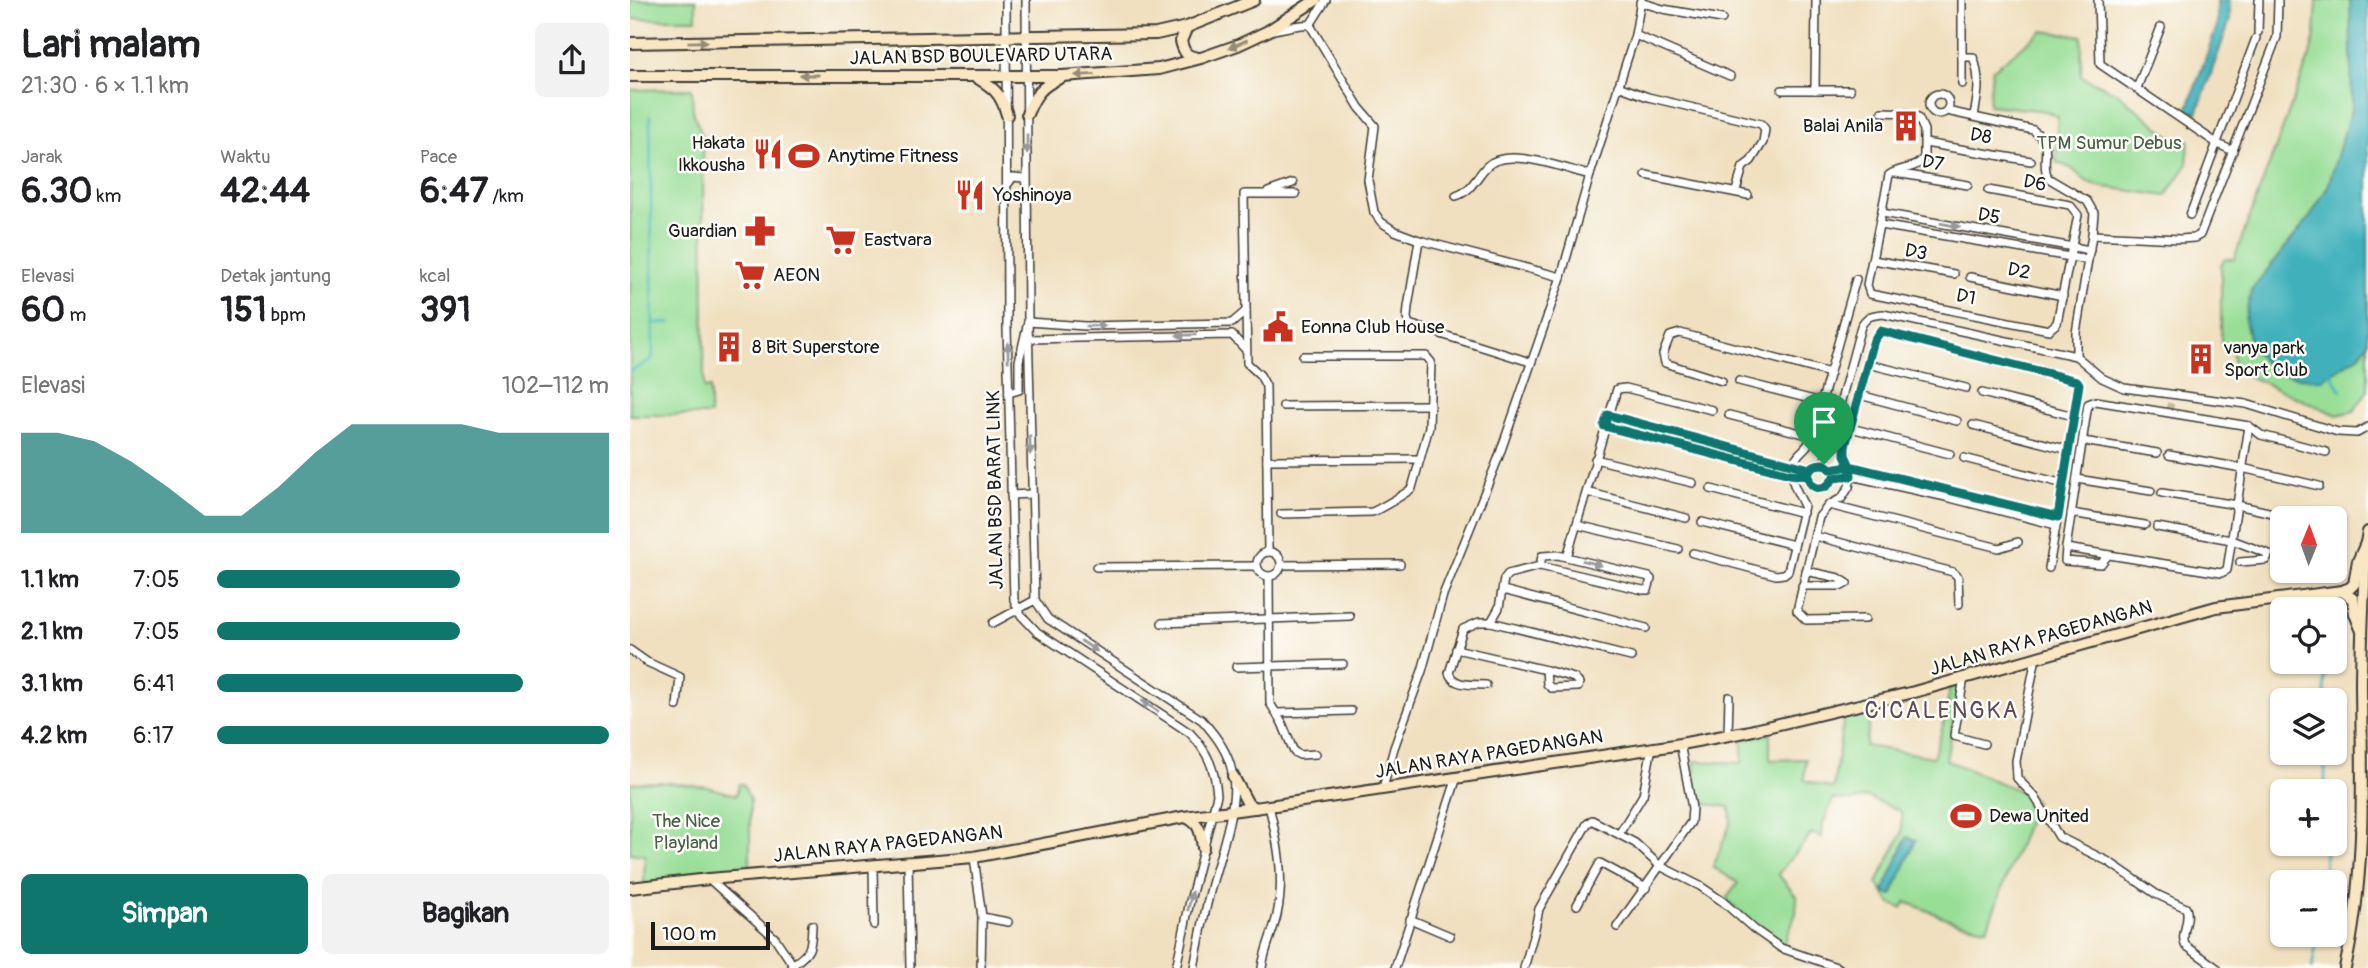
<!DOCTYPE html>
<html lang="id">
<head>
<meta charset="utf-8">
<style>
	body { margin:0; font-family:Pangolin,sans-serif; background:#f2f2f2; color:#202124; height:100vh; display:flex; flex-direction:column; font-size:26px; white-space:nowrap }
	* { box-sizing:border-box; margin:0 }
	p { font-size:23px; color:#757577 }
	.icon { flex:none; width:38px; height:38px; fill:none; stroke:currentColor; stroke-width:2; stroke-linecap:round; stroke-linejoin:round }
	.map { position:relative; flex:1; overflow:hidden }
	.drawer { display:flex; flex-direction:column; background:#fff; width:630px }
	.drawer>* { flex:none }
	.needle { width:46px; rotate:1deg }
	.buttons { position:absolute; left:1640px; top:506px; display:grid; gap:14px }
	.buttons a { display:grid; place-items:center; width:77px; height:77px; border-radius:10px; background:#fff; box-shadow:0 2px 5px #0004; font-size:35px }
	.scale { position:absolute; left:21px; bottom:18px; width:119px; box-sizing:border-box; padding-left:7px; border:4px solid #1c1c1c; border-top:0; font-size:19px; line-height:24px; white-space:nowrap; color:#1c1c1c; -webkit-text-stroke:5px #fdfcf7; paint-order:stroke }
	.pin { position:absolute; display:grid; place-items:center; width:60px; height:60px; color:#fff; margin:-72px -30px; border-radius:50% 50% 50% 0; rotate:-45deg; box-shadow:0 0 7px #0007 }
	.pin .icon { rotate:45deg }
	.round { display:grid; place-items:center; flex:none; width:74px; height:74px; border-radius:10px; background:#f2f2f2 }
	.head { display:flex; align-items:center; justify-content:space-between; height:119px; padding:0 21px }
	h1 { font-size:38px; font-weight:800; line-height:52px }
	.metrics { display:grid; grid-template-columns:repeat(3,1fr); gap:10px; height:119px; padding:7px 21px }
	.metrics div { display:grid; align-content:center }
	.metrics b { font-size:35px; font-weight:800 }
	.metrics small { font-size:19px; font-weight:400 }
	.metrics p { font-size:19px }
	.chart { height:196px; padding:14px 21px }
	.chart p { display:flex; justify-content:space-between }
	.chart svg { width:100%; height:126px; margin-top:7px; fill:#0f766e; opacity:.7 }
	.action { display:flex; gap:14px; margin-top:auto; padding:14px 21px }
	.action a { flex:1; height:80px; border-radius:10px; background:#0f766e; color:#fff; font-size:28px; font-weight:800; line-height:80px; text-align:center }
	.action a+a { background:#f2f2f2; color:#202124 }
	ul { padding:0 21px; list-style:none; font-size:23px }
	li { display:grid; grid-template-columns:112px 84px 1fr; align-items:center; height:52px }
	li i { height:18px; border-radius:9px; background:#0f766e }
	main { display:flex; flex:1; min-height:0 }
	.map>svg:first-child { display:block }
</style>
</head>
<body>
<main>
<section class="drawer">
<div class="head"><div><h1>Lari malam</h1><p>21:30 · 6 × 1.1 km</p></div><a class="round"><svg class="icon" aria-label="share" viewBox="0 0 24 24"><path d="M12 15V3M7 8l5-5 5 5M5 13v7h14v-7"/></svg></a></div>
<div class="metrics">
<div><p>Jarak</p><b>6.30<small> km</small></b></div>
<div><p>Waktu</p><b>42:44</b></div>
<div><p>Pace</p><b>6:47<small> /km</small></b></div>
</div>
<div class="metrics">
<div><p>Elevasi</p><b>60<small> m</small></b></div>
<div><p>Detak jantung</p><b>151<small> bpm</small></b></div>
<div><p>kcal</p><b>391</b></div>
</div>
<div class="chart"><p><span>Elevasi</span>102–112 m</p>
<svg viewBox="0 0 160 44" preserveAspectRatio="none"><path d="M0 44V9L10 9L20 12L30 19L40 28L50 38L60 38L70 28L80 16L90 6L100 6L110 6L120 6L130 9L140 9L150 9L160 9V44z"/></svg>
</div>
<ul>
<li><b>1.1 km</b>7:05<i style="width:62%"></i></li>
<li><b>2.1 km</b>7:05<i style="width:62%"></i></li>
<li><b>3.1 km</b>6:41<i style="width:78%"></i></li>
<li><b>4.2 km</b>6:17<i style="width:100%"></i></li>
</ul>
<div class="action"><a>Simpan</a><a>Bagikan</a></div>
</section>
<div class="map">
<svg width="1738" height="968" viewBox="0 0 1738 968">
	<rect width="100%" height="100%" fill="#fdfcf7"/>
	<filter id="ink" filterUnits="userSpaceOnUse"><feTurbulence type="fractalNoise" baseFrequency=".0143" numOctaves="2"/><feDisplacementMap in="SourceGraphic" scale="14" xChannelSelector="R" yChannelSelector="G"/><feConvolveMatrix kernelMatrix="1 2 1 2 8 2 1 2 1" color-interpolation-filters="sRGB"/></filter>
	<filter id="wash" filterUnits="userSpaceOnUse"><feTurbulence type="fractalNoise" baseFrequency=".00686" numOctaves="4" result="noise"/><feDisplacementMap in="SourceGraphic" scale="28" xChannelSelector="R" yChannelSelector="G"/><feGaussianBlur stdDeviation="1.57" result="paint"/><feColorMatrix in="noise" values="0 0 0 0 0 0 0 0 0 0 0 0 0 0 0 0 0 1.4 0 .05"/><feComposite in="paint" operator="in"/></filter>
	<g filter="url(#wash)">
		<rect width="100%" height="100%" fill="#f0e0c0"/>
		<!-- green -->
		<g fill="#98de97" stroke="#5a7d5a" stroke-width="2">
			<rect x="0" y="0" width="66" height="19"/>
			<path d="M1687,0H1738V390L1724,411L1707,415L1604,370L1602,347L1591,346V265L1594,259H1604L1680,55L1685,36Z"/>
			<path d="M1412,31L1452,36L1451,76L1487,93L1541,137L1559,140L1557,165L1536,196L1468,186L1456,181L1441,168L1426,162L1428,117L1416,111L1359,105L1362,70Z"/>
			<path d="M62,89L63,112L73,138L74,389L80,388V415H0V90Z"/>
			<path d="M1330,684L1316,760L1399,795L1405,802L1357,928L1326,922L1276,902L1272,908L1261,904L1247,883L1272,833L1271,811L1237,797L1221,801L1203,799L1193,824L1192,837L1182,833L1148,874L1167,897L1166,913L1154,944L1124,924L1096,899L1108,883L1083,867L1101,822L1100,807L1070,803L1064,786L1065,761L1112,763V739L1140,734V760L1176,759L1174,780L1203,789L1214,716L1242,711L1235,746L1303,757C1312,733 1318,712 1319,687Z"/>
			<path d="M29,782L78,787L106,795L109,784H113L120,800V871L14,884L15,855L0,853V783Z"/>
		</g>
		<!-- water -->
		<g fill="#41b1bb" stroke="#2e666c" stroke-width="2">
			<path d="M1587,0H1600V20L1567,113L1557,110L1587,26Z"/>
			<path d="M1720,0H1738V344L1727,357L1691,380L1667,377L1641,370L1621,347L1615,320L1621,290L1680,217L1698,186L1722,106Z"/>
			<path d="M1277,837L1286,840L1262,895L1253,892Z"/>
		</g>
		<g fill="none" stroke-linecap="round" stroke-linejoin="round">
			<!-- stream -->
			<g stroke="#41b1bb" stroke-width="2.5">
				<path d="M23,323H40"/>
				<path d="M0,372L22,359L23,351L20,116"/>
				<path d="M1701,374L1712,391"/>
				<path d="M1703,609L1707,605"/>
				<path d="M1695,700V662"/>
				<path d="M1695,791V752"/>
				<path d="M1694,882L1695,844"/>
				<path d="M1682,968L1688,934"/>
			</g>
		</g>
	</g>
	<g filter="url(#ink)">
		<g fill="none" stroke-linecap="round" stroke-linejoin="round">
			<!-- street-tunnel -->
			<path stroke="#c6b99f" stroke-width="7" stroke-dasharray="7 3.5" stroke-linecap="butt" d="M1539,410L1541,403"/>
			<!-- street casing -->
			<g stroke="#3c3935" stroke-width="10">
				<g id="street">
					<path d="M376,0L377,327L384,600L391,615L407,632L560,733C578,752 585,769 587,795L560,901L546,968"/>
					<path d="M396,0L398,322L405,600L418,619L572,720C587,737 599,753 603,776C608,806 589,857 581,888C574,914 569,941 564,968"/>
					<path d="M1468,0L1470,64L1588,144L1603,151"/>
					<path d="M1010,2L1033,9L1092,19"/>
					<path d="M680,25L729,107L745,126L738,180L744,212L751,222L765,231L789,240L931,277"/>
					<path d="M642,30C655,29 668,23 680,25L696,0"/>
					<path d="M1628,32L1629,0"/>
					<path d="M1005,35L1100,76"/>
					<path d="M1332,57H1343C1351,77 1348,95 1344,116"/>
					<path d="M1332,84V0"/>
					<path d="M988,86L1018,97L1131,124L1135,129L1133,142L1121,161L1113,167L1106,191"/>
					<path d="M1507,88L1531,27"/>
					<path d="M1152,90H1220"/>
					<path d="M1185,90L1186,0"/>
					<circle cx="1309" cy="104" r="10"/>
					<path d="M1317,111L1403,130C1426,147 1409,158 1418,178L1457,201L1464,213L1462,235L1446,333V356L1472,378L1494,388L1616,404L1708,432L1727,433L1738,427"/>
					<path d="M1252,112L1278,113L1288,117L1294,130V157C1287,170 1270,167 1259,175L1237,285L1240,294L1419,330L1427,323L1448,215L1440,205L1358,190"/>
					<path d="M1295,143L1401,161"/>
					<path d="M1266,173L1338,185"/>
					<path d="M1016,175L1118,195"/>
					<path d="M378,184L383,177L394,178L396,184"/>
					<path d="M638,192L663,183"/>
					<path d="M826,196C842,191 846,177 857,166C878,146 935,169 960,175"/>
					<path d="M1252,213L1460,250"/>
					<path d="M1560,215L1626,38"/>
					<path d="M1250,225L1458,260"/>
					<path d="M1462,235L1550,239L1564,238L1570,235L1647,37L1648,0"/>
					<path d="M789,240L778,307L777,318L779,324L900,362"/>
					<path d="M1243,260L1324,274"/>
					<path d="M1340,277L1433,296"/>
					<path d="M398,339L602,335L616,350"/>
					<path d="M1238,364L1336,388"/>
					<path d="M1092,381L1035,363L1033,354L1040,336L1050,333L1200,373"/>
					<path d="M1109,381L1192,402"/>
					<path d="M379,393L389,390V361L398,322L455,326L602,323L616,311"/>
					<path d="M1352,393L1444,416"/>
					<path d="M1230,395L1327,421"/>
					<path d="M1466,401L1619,426L1597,570L1591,573L1436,548L1458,404Z"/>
					<path d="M653,406L800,405"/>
					<path d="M978,415L1180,469"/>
					<path d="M1099,415L1182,436"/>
					<path d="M1343,425L1439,450"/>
					<path d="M974,426L1160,474L1177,476"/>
					<path d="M1619,426L1631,435L1696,452"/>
					<path d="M1221,428L1320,454"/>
					<path d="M1453,441L1527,453"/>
					<path d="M1539,455L1612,468L1689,486"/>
					<path d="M1334,458L1434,484"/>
					<path d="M965,459L1063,483"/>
					<path d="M637,460L790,459"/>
					<circle cx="1190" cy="476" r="13"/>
					<path d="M1194,464L1231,326C1237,316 1241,315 1253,314L1446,356"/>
					<path d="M1201,469L1220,466L1428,517"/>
					<path d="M1203,478L1221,476L1316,497L1426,525"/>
					<path d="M1447,479L1521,491"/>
					<path d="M1081,489L1173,513"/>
					<path d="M957,492L1056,518"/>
					<path d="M1532,493L1607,505L1665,518"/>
					<path d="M381,495L401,494"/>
					<path d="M1199,505L1369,548L1388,542"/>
					<path d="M1441,513L1515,525"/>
					<path d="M651,514L742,512C748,510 777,493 782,488L799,427L801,362L796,356H673"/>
					<path d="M1072,522L1164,545"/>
					<path d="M947,525L1048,549"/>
					<path d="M1527,527L1602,540L1639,554L1636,560L1610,562"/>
					<path d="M1185,536L1323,572L1328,577L1329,604"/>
					<path d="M1436,548L1435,561L1471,564L1478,555"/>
					<path d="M638,552L636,386L630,375L617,363L614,194H666"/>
					<circle cx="639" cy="564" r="12"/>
					<path d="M1063,553L1146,575L1154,574L1158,571L1174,506C1166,488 1153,473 1169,454C1175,448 1179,445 1182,436L1226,279"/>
					<path d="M937,557L987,389L996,388L1082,410"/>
					<path d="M651,565L770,564"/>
					<path d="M466,567L627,566"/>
					<path d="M639,577L640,703L652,723L664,752L670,755L686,754"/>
					<path d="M1172,586H1212L1217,583L1209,578L1176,571"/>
					<path d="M873,590L1016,628"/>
					<path d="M1235,619L1176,620L1167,611L1189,517L1199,505L1212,498L1219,487L1221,476L1215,446L1244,340L1251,331L1447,381L1449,388L1419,568"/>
					<path d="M861,622L1001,657"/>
					<path d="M363,623L405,600"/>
					<path d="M532,623L720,616"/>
					<path d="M826,649L916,670"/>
					<path d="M0,650L17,662L50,677L47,706"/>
					<path d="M1406,657L1386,761L1387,778L1405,797L1429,837L1479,862L1526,894L1556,908C1561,921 1550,932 1555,945L1587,968"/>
					<path d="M606,667L713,664"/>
					<path d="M916,670L944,678L949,683L948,687L921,688L917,684Z"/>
					<path d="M1334,678L1324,736L1354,744"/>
					<path d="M856,685C843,684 824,687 819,673L833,629L849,622H861L869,608L874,579L878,574L910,566L1013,590H1018L1021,579L1019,577L928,555L912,556L910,566"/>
					<path d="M646,713L721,711"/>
					<path d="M1098,735L1099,697"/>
					<path d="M753,788L764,748L792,671L813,595L868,459L931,277L960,175L1005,35L1011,0"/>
					<path d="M989,834L1013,795L1022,747"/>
					<path d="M344,857L352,917L351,968"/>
					<path d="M278,861L280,968"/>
					<path d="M243,865L244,925"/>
					<path d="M79,879L145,938L165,968"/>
					<path d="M947,905L970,863L1016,888"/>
					<path d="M352,917L378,922"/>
					<path d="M780,919L820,936"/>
					<path d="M987,927L1061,822L1062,808L1050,743"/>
					<path d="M162,965C182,952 181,948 182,925"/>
					<path d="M632,968C634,950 643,933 647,915C655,878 648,843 639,806"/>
					<path d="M765,968L827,777"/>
					<path d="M894,968L904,933L909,909L957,824L962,820L1005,843L1030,866L1070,886L1092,901L1124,929L1151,948L1209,968"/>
				</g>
			</g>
			<!-- secondary casing -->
			<g stroke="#3c3935" stroke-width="14">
				<g id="secondary">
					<path d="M557,27L551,41C554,53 556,56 568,58"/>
					<path d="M0,43L526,34L557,27L624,0"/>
					<path d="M0,76H432L529,69L571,58L608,45L638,31L686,0"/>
					<path d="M344,76C363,87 371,93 377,115"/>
					<path d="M397,114C405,95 411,86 430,78"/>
					<path d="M1712,591L1723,599L1725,614L1731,629"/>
					<path d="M603,776L618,804L625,808"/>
					<path d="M555,817C570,822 571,833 573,848"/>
					<path d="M0,888L79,879L344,857L554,817L639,806L1045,745L1115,732L1284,692L1586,607L1712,591L1720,588L1724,584L1728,561L1736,543"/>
					<path d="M1715,968C1736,876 1732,781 1731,687C1731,639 1734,591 1736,543L1738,532"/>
				</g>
			</g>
			<!-- street -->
			<use href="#street" stroke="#fff" stroke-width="7"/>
			<!-- secondary -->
			<use href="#secondary" stroke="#f9e7c3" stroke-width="10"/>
		</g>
		<!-- one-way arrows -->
		<defs><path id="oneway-solid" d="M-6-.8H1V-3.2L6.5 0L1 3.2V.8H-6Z" transform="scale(1.75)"/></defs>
		<g fill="#968c78">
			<use href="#oneway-solid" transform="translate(68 42) rotate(-1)"/>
			<use href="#oneway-solid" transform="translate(608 44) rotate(157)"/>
			<use href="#oneway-solid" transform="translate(179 75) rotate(-180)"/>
			<use href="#oneway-solid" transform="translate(455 75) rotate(177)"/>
		</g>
		<g fill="#999">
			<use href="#oneway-solid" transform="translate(397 144) rotate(90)"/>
			<use href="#oneway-solid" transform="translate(1320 225) rotate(10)"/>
			<use href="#oneway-solid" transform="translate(466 326) rotate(-1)"/>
			<use href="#oneway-solid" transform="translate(556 335) rotate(179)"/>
			<use href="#oneway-solid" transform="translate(378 352) rotate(-91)"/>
			<use href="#oneway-solid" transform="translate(400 445) rotate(89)"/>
			<use href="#oneway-solid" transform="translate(962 563) rotate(14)"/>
			<use href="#oneway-solid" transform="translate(459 646) rotate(33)"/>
			<use href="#oneway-solid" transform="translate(520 706) rotate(-147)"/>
			<use href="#oneway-solid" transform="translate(560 901) rotate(-77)"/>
		</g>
	</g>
	<g fill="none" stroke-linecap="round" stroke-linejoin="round" filter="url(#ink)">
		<!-- route casing -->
		<g stroke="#fff" stroke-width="14">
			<path id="route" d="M1194,464C1184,464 1180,467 1177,476L1160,474L974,426L978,415L1180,469C1173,488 1195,496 1203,478L1221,476L1220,466L1428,517L1449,384L1447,381L1251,331L1244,340L1215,446V455L1220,466L1201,469L1194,464"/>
		</g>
		<!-- route -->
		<use href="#route" stroke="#0f766e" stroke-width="9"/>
	</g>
	<!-- icons -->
	<defs>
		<g id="building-bare" transform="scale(2.415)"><path d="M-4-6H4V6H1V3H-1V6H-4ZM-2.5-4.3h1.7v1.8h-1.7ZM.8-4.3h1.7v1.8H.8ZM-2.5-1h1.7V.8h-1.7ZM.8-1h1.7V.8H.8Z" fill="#c8321e" stroke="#fdfcf7" stroke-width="2.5" paint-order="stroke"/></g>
		<g id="restaurant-bare" transform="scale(2.415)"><path d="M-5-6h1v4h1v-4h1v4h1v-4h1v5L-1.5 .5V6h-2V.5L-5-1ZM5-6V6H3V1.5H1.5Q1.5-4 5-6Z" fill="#c8321e" stroke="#fdfcf7" stroke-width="2.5" paint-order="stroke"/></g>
		<g id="stadium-bare" transform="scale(2.415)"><path d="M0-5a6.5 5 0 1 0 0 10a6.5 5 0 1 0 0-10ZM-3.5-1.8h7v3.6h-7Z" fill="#c8321e" stroke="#fdfcf7" stroke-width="2.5" paint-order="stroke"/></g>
		<g id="pharmacy-bare" transform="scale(2.415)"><path d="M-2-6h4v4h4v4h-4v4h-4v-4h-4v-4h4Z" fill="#c8321e" stroke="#fdfcf7" stroke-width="2.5" paint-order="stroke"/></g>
		<g id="supermarket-bare" transform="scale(2.415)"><path d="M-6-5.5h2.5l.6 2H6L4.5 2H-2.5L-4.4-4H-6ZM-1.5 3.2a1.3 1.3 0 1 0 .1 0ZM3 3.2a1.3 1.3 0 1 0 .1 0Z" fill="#c8321e" stroke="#fdfcf7" stroke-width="2.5" paint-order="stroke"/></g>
		<g id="civic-bare" transform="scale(2.415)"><path d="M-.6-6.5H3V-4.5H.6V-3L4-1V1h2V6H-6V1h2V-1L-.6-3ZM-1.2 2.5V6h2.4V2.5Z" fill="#c8321e" stroke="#fdfcf7" stroke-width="2.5" paint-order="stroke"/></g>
	</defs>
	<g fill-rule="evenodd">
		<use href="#building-bare" x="1276" y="126"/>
		<use href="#restaurant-bare" x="138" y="154"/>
		<use href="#stadium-bare" x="174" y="156"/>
		<use href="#restaurant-bare" x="340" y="195"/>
		<use href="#pharmacy-bare" x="130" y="231"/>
		<use href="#supermarket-bare" x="211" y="240"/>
		<use href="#supermarket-bare" x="120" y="275"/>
		<use href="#civic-bare" x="648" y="327"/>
		<use href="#building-bare" x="99" y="347"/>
		<use href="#building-bare" x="1571" y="359"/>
		<use href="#stadium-bare" x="1336" y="816"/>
	</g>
	<g text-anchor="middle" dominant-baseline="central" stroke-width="5" stroke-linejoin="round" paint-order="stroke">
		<!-- street labels -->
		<g font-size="19" fill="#1c1c1c" stroke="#fdfcf7">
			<text transform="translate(351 56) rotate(-1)">JALAN BSD BOULEVARD UTARA</text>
			<text transform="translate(1351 136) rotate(10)">D8</text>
			<text transform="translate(1303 163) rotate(10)">D7</text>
			<text transform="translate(1405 183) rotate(11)">D6</text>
			<text transform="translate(1359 216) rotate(10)">D5</text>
			<text transform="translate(1286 252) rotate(10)">D3</text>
			<text transform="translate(1389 271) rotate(11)">D2</text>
			<text transform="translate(1336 297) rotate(11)">D1</text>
			<text transform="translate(365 490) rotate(-91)">JALAN BSD BARAT LINK</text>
			<text transform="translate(1411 638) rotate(-16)">JALAN RAYA PAGEDANGAN</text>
			<text transform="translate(859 754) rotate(-9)">JALAN RAYA PAGEDANGAN</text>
			<text transform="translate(258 844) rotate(-6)">JALAN RAYA PAGEDANGAN</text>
		</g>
		<!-- poi labels -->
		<g font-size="19" fill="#1c1c1c" stroke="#fdfcf7" text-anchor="start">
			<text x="1253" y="126" text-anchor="end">Balai Anila</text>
			<text x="115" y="143" text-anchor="end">Hakata<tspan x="115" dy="22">Ikkousha</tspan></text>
			<text x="197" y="156">Anytime Fitness</text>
			<text x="363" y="195">Yoshinoya</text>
			<text x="107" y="231" text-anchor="end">Guardian</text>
			<text x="234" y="240">Eastvara</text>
			<text x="143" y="275">AEON</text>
			<text x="671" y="327">Eonna Club House</text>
			<text x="122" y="347">8 Bit Superstore</text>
			<text x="1594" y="348">vanya park<tspan x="1594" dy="22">Sport Club</tspan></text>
			<text x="1359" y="816">Dewa United</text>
		</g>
		<!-- park labels -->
		<g font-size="19" fill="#476047" stroke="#fdfcf7">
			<text x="1479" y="143">TPM Sumur Debus</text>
			<text x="56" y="821">The Nice<tspan x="56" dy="22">Playland</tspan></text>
		</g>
		<!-- quarter labels -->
		<g font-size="23" letter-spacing="2" fill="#614a55" stroke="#fdfcf7">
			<text x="1312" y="710">CICALENGKA</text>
		</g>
	</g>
</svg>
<div class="buttons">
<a><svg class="needle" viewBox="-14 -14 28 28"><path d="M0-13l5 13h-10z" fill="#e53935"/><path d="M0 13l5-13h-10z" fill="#757577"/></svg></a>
<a><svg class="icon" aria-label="locate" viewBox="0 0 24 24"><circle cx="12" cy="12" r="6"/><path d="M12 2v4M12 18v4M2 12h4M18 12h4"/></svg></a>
<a><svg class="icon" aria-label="layers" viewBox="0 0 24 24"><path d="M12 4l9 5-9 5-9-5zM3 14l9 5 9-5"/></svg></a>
<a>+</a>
<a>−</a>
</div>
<div class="scale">100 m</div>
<div class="pin" style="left:1194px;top:464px;background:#1e9e55"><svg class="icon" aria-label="arrive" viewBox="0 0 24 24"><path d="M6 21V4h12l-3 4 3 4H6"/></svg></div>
</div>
</main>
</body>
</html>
